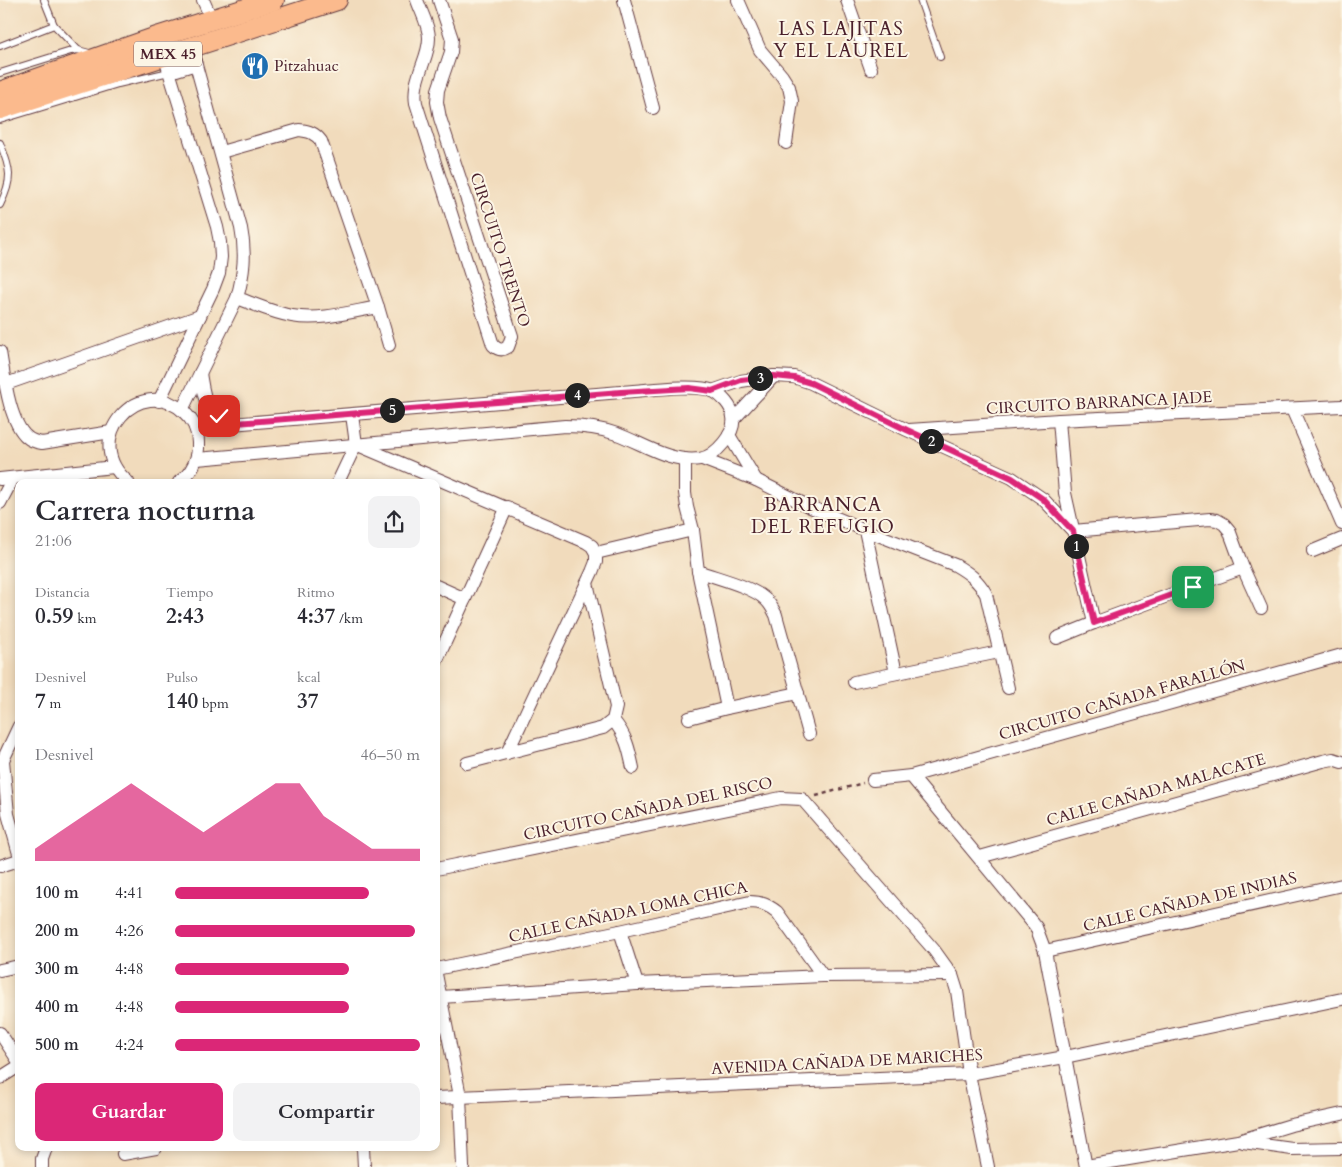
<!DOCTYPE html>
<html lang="es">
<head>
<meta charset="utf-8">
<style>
	body { margin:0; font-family:Cardo,serif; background:#f2f2f3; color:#2b2b33; height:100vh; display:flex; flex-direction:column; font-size:19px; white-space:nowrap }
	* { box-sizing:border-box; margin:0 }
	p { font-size:16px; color:#7c7c81 }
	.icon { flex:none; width:28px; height:28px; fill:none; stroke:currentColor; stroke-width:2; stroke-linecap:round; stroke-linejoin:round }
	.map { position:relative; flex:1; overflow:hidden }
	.sheet { position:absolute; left:15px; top:479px; width:425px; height:672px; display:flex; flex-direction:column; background:#fff; border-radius:10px; box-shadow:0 2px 8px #0003 }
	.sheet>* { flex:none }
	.pin { position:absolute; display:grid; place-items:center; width:42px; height:42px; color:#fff; margin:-21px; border-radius:10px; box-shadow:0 2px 8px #0006 }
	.km { position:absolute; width:25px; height:25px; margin:-12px; border-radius:50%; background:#222; color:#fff; font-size:14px; line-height:25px; text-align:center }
	.round { display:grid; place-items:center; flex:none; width:52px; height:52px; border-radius:10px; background:#f2f2f3 }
	.headline { display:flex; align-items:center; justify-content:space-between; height:85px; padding:0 20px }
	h1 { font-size:28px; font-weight:700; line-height:38px }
	.metrics { display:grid; grid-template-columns:repeat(3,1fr); gap:8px; height:85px; padding:5px 20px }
	.metrics div { display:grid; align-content:center }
	.metrics b { font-size:21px; font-weight:700 }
	.metrics small { font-size:14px; font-weight:400 }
	.metrics p { font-size:14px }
	.chart { height:140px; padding:10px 20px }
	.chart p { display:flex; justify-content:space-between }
	.chart svg { width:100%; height:90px; margin-top:5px; fill:#db2777; opacity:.7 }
	.button { display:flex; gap:10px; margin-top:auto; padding:10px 20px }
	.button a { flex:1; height:58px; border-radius:10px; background:#db2777; color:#fff; font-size:20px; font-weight:700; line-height:58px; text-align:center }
	.button a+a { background:#f2f2f3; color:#2b2b33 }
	ul { padding:0 20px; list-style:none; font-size:16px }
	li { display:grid; grid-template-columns:80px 60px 1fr; align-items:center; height:38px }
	li i { height:12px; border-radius:6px; background:#db2777 }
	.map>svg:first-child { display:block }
</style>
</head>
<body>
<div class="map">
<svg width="1342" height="1167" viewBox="0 0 1342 1167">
	<rect width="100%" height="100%" fill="#fcf5e5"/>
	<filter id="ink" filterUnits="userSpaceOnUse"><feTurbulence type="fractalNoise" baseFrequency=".02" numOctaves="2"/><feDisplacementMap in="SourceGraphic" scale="10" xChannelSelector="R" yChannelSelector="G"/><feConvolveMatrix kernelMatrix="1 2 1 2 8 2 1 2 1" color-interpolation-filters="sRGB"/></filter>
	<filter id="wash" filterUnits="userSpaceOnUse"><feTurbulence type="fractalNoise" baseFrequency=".0096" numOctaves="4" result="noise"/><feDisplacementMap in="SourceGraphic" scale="20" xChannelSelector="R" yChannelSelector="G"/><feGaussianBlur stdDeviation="1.12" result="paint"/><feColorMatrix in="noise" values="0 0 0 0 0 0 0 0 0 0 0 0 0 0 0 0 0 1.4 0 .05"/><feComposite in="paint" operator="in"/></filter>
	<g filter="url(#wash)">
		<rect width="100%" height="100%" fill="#f1dbbc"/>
	</g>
	<g filter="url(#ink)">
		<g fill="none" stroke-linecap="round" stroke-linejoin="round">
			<!-- service casing -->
			<g stroke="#633b41" stroke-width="8">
				<g id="service">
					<path d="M44,0L54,25"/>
					<path d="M920,0L940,57"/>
					<path d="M0,46L54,25L78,50"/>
					<path d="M0,73L71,51L78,50L93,54"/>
					<path d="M0,120L118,84L169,72"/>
					<path d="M0,143C11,170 13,179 0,205"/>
				</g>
			</g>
			<!-- minor casing -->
			<g stroke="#633b41" stroke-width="14">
				<g id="minor">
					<path d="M203,0L212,20"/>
					<path d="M417,0C421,12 429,25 429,38C429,60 412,77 416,103L493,345C498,350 502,351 508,347L512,336L440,118L437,102L438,90L451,52L452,39L439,0"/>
					<path d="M624,0L653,108"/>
					<path d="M738,0L760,50L782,76L789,87L792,101L786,143"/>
					<path d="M847,0L871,69"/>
					<path d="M170,72L196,64"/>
					<path d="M221,152L299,130C309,131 315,133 321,141L378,307L389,345"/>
					<path d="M237,298C255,304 273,313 292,316C320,321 350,312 378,307"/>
					<path d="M0,352C4,375 9,422 27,437C31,441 36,442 42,443L111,432"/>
					<path d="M200,373C205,403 204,411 234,422"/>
					<path d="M6,384L200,316"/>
					<path d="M712,391L741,381L774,376L794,377L811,383L907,430L1012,478L1043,499L1073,531L1210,519L1217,520L1224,524L1229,530L1243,568L1261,608"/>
					<path d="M159,401L213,289L219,273L221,257L220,242L217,227L164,55"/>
					<path d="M1292,409L1342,524"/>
					<path d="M182,410L237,298C244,273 246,253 241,228L191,47"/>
					<path d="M734,419L774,376"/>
					<path d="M1059,420L1065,493L1094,623"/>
					<path d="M195,427L621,392C641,391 696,383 713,391C722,396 732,406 733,417C736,433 716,456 700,459C670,463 644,444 617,434C600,428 583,426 565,426L197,459"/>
					<path d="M909,430L1059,420L1342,406"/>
					<path d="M729,435L756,480"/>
					<path d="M358,445L586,542L592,546L596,553"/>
					<path d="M685,459V493L687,507L693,530L698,571L727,708"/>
					<path d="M702,459L756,480L808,506L865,530L955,565C969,573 978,580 986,594L1008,688"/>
					<path d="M0,479L114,467"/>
					<path d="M128,482C78,440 140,372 184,412C193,420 198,431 198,443C199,458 192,473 179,482"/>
					<path d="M338,482L356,444L352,415"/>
					<path d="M0,503L13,478"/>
					<path d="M865,530L896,673"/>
					<path d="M1313,551L1342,539"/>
					<path d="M596,553L693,530"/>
					<path d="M698,571C716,578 751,586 765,599C770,603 773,609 776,615L809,734"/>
					<path d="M436,586L465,599"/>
					<path d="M1057,638L1094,623L1243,568"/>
					<path d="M436,662L507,507"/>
					<path d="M854,682L999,652"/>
					<path d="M689,718L727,708L798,693"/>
					<path d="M613,720C626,735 629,749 633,768"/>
					<path d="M19,726L3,760L8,814L19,854"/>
					<path d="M507,753L592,572L596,562V553"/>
					<path d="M467,763L603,728L613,720L616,707L587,583"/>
					<path d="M911,776L1036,927L1045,951L1086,1167"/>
					<path d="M873,780L911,776L1342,655"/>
					<path d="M980,857L1323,761L1333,759L1342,762"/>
					<path d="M0,866L19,860"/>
					<path d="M436,869L781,798L802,799L934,950L952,975L957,991L969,1074L988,1167"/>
					<path d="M620,931L637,984"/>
					<path d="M1045,951L1342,885"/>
					<path d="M436,969L620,931L750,902C761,902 768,905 777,912L823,976"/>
					<path d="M0,970L19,966"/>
					<path d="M436,974L460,1096L463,1167"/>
					<path d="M441,997L637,984L823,976L952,975"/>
					<path d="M0,1033L19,1062"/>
					<path d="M0,1078L19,1066"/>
					<path d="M436,1098L969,1074L1065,1057L1342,999"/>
					<path d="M1243,1142L1292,1149L1342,1148"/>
					<path d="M363,1148L364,1167"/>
					<path d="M123,1154L156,1148"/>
					<path d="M1086,1166L1238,1141L1291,1125L1342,1114"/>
					<path d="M42,1167V1159L46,1148"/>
				</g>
			</g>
			<!-- primary casing -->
			<g stroke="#633b41" stroke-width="22">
				<g id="primary">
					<path d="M0,92L160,36L274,0"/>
					<path d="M0,109L337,0"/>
				</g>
			</g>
			<!-- path -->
			<path stroke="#633b41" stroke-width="2.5" stroke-dasharray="4 4" stroke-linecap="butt" d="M816,796L863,783"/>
			<!-- service -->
			<use href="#service" stroke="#fff" stroke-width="6"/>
			<!-- minor -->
			<use href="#minor" stroke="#fff" stroke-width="12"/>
			<!-- primary -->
			<use href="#primary" stroke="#fbba8d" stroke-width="20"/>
		</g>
	</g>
	<g fill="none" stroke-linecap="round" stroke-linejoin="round" filter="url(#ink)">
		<!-- route casing -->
		<g stroke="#fff" stroke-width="10">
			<path id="route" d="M219,416L236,423L621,392L689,388L712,391L741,380L774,376L794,378L811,383L907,430L1012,478L1043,499L1073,531L1094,623L1193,587"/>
		</g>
		<!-- route -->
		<use href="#route" stroke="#db2777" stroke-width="6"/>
	</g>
	<!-- icons -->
	<defs>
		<g id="restaurant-disc" transform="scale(1.4375)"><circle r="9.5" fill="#1f6fb2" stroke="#fcf5e5"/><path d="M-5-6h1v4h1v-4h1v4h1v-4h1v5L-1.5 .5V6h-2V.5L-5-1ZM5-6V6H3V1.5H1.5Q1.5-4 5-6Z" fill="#fff"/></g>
	</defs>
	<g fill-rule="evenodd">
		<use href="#restaurant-disc" x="255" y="66"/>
	</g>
	<g text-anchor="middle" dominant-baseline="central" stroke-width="4" stroke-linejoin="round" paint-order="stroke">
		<!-- shield labels -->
		<rect fill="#fcf5e5" stroke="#7f5f63" stroke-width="1" x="134" y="41.5" width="68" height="25" rx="4"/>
		<g font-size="15" font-weight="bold" fill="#4a1f2b">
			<text x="168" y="54">MEX 45</text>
		</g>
		<!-- poi labels -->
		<g font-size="16" fill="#4a1f2b" stroke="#fcf5e5" text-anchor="start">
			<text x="274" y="66">Pitzahuac</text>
		</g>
		<!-- street labels -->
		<g font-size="16" fill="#4a1f2b" stroke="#fcf5e5">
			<text transform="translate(500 250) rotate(72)">CIRCUITO TRENTO</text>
			<text transform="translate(1099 403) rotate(-3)">CIRCUITO BARRANCA JADE</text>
			<text transform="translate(1122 700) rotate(-16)">CIRCUITO CAÑADA FARALLÓN</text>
			<text transform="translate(1156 790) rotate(-16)">CALLE CAÑADA MALACATE</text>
			<text transform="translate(648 809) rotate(-12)">CIRCUITO CAÑADA DEL RISCO</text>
			<text transform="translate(1190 902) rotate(-13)">CALLE CAÑADA DE INDIAS</text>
			<text transform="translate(628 912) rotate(-12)">CALLE CAÑADA LOMA CHICA</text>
			<text transform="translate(847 1062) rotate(-3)">AVENIDA CAÑADA DE MARICHES</text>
		</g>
		<!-- quarter labels -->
		<g font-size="19" letter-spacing="1" fill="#4a1f2b" stroke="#fcf5e5">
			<text x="841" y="29">LAS LAJITAS<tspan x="841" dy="22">Y EL LAUREL</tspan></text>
			<text x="823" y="505">BARRANCA<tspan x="823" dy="22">DEL REFUGIO</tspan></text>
		</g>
	</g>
</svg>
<div class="pin" style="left:1193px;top:587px;background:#1e9e55"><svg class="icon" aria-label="arrive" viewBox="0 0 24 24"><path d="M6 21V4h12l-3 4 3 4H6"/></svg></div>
<div class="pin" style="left:219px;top:416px;background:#d93025"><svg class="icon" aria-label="check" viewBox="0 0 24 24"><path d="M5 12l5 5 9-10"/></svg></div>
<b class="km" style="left:1076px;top:546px">1</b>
<b class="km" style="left:931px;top:441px">2</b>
<b class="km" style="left:760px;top:378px">3</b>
<b class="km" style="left:577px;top:395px">4</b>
<b class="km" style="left:392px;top:410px">5</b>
<section class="sheet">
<div class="headline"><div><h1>Carrera nocturna</h1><p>21:06</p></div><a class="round"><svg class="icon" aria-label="share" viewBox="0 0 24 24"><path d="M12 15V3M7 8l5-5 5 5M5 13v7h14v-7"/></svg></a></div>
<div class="metrics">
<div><p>Distancia</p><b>0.59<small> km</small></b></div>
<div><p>Tiempo</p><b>2:43</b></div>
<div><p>Ritmo</p><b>4:37<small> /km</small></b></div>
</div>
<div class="metrics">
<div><p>Desnivel</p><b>7<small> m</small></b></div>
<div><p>Pulso</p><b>140<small> bpm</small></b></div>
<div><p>kcal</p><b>37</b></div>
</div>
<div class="chart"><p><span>Desnivel</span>46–50 m</p>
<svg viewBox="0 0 160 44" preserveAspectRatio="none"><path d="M0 44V38L10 30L20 22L30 14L40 6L50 14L60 22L70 30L80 22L90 14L100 6L110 6L120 22L130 30L140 38L150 38L160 38V44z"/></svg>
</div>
<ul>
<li><b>100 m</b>4:41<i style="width:79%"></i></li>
<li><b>200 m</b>4:26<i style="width:98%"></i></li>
<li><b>300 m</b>4:48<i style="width:71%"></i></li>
<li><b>400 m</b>4:48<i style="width:71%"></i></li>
<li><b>500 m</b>4:24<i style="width:100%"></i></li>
</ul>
<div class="button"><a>Guardar</a><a>Compartir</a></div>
</section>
</div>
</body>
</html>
